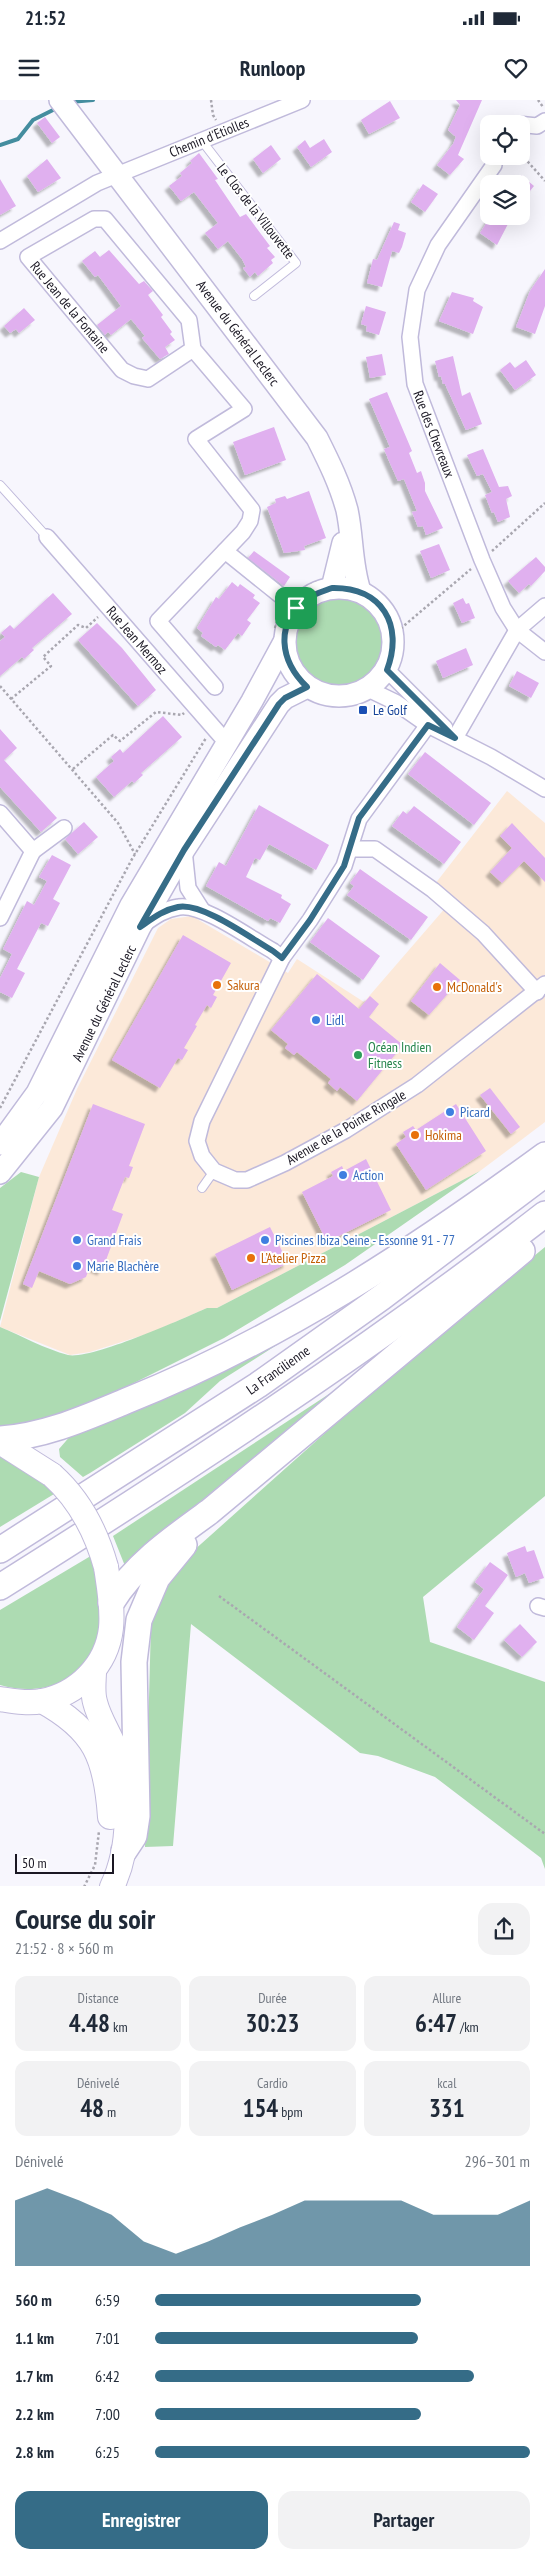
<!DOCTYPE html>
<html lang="fr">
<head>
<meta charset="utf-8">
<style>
	body { margin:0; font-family:"PT Sans Narrow",sans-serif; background:#f2f2f3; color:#1f2937; height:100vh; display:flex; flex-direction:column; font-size:19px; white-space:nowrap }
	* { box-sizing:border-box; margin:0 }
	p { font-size:16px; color:#747a83 }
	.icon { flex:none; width:28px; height:28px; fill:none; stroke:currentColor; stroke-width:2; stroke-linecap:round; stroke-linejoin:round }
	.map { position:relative; height:1786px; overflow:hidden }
	.sheet { display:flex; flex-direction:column; background:#fff; flex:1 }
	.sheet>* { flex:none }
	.controls { position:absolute; left:480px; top:15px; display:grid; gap:10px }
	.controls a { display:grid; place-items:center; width:50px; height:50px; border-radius:10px; background:#fff; box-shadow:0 5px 20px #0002; font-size:25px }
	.scale { position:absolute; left:15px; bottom:12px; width:99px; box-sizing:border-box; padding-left:5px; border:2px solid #1a1723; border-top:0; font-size:14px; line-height:18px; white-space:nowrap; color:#1a1723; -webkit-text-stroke:4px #fff; paint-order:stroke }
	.pin { position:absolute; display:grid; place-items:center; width:42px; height:42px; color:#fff; margin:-21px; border-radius:10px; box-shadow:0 2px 8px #0006 }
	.round { display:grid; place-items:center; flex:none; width:52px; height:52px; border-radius:15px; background:#f2f2f3 }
	.head { display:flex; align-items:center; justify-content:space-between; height:85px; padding:0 15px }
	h1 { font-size:28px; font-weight:600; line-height:38px }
	.stats { display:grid; grid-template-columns:repeat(3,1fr); gap:8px; height:85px; padding:5px 15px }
	.stats div { display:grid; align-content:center; border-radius:12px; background:#f2f2f3; text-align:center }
	.stats b { font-size:25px; font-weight:600 }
	.stats small { font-size:14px; font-weight:400 }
	.stats p { font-size:14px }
	.chart { height:140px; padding:10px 15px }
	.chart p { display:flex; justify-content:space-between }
	.chart svg { width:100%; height:90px; margin-top:5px; fill:#356c87; opacity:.7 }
	.button { display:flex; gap:10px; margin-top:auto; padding:10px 15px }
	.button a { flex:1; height:58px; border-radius:15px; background:#356c87; color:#fff; font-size:20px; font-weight:600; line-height:58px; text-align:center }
	.button a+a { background:#f2f2f3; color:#1f2937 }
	ul { padding:0 15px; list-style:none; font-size:16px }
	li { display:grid; grid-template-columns:80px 60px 1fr; align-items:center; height:38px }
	li i { height:12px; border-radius:6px; background:#356c87 }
	.status { display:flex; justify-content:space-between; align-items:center; height:35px; padding:0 25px; background:#fff; direction:ltr }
	.status svg { height:14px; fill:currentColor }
	header { display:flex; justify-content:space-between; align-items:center; height:65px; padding:0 15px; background:#fff; font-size:22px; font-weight:600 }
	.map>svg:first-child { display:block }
</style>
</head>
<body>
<div class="status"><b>21:52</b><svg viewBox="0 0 49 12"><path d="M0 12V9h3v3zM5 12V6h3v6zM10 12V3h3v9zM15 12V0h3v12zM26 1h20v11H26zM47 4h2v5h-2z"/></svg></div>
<header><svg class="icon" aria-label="menu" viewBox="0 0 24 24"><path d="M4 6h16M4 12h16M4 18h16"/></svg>Runloop<svg class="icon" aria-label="heart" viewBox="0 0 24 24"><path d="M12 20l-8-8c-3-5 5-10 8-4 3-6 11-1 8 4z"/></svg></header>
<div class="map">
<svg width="545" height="1787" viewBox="0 0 545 1787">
	<defs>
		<filter id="shadow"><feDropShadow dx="-4.5" dy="4.5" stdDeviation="1" flood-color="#0004"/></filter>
	</defs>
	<rect width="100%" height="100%" fill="#f7f6fd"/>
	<!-- commercial -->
	<path fill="#fce9d9" d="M507,691L545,723V1022L480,1071L217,1208H207L150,1233L90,1252L70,1255L0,1227L39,1077L77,989L158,828L171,819L192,816L288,873L297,859L364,902L453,799L435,784Z"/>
	<!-- green -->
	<g fill="#addbb2">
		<circle cx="338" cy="543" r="46"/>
		<path d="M480,1071L345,1165L224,1238L98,1301L47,1322L0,1326V1227C22,1236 45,1249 68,1255C91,1260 182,1219 207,1208H217Z"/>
		<path d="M21,1072L39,1077L0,1221V1088Z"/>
		<path d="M545,1147V1396L423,1497L430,1542L545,1582V1769L541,1758L435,1677L378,1656L360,1653L191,1524L173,1746L145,1747L151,1524L160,1497L192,1452L399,1267Z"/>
		<path d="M313,1222L220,1281L185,1313L90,1373L83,1377L60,1357L59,1349L72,1334Z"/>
		<path d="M345,1289L127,1471L113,1436L329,1294Z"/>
		<path d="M0,1352L59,1391L0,1427Z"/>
		<path d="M94,1454C100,1481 104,1510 100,1538C99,1544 94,1550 91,1555C72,1587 34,1595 0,1585V1510Z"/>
	</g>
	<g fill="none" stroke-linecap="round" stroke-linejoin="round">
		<!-- stream -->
		<g stroke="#448d9f" stroke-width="4">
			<path d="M70,2L93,0"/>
			<path d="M0,45L18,39L33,20L57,8"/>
		</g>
	</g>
	<!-- building -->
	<g fill="#e0b0ef" filter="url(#shadow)">
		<path d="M456,0H482L458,55L464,59L450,75L437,65L453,44L456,37L448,30L460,5Z"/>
		<path d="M390,1L400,18L369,34L361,20Z"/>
		<path d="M45,17L60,37L52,43L37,23Z"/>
		<path d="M324,39L332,52L311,67L297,47L305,40L310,48Z"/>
		<path d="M271,45L281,59L263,73L253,59Z"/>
		<path d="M199,53L218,79L215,80L240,117L246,114L270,146L267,148L275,157L271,160L273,163L258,176L255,172L250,177L243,168L246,167L242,159L228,141L218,149L205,133L218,123L194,92L181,101L169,86L182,76L180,73L192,63L190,61Z"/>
		<path d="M47,59L61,78L38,92L27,76Z"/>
		<path d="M521,75L534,86L521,102Z"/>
		<path d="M0,79L16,106L0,115Z"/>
		<path d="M423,84L438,94L425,112L411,102Z"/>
		<path d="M491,116H501L509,122L497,145L480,133Z"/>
		<path d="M394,122L400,124L398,130L406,133L402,147L399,153L392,151L382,187L367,183L373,159L377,160Z"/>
		<path d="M109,150L139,184L144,181L153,191L148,195L163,215L161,217L172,232L170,234L175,240L165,247L169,254L160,259L142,238L145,236L131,219L111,235L108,232L105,235L97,225L121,206L98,175L95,177L82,161L95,151L100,157Z"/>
		<path d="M545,169V206L535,234L516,227L530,191Z"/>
		<path d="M452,192L474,198L473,201L483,207L473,234L439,221Z"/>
		<path d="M366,206L386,212L379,235L366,231L367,226L361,224Z"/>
		<path d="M24,208L35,220L19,233L16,229L10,233L4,226Z"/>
		<path d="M382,254L386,275L370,278L366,257Z"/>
		<path d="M453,256L462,296L470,292L482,324L466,330L445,284H443L441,276L439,277L435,261Z"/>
		<path d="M526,260L536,275L515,290L500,270L510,262L515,268Z"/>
		<path d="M387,292L412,351L409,353L417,373L421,371L425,383V391L443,428L426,435L423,426L418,427L412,412L417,411L404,379L398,381L389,361L384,349L390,347L369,299Z"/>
		<path d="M274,327L286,360L245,375L233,342Z"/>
		<path d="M483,349L499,387L508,386L512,396L506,399L510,417L498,422L494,412L492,413L485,395L492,392L483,374L477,376L467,355Z"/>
		<path d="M309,391L326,438L304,446L305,450L284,453L267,407L276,403L275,399L285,396L287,399Z"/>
		<path d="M439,444L450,470L431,478L420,451Z"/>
		<path d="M254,451L290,477L284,486L248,458Z"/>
		<path d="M536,457L545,467V471L531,486L529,484L519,493L508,481Z"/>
		<path d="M232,482L238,487L240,484L255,495L253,498L260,503L247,520L251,523L242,536L238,533L225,550L218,545L216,547L201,536L203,533L197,528L216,497L219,499Z"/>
		<path d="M53,493L72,514L32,548L34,550L24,559L22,557L0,576V541L5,537L1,533L10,525L14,529Z"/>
		<path d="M463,498L466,504L469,503L475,518L462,523L453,503Z"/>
		<path d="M97,523L122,548L156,590L138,606L78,540Z"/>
		<path d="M466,548L473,565L443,578L436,561Z"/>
		<path d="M517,571L539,583L531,598L509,586Z"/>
		<path d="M163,616L182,637L141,673L143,675L134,683L132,681L114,697L96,677L114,661L111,657L120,649L123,653Z"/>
		<path d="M0,629L17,648L4,660L57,718L41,732L0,687Z"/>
		<path d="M425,652L491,703L474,725L408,674Z"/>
		<path d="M259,705L329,745L316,770L269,744L260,760L255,758L246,777L282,795L281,798L291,804L280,823L270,818L268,821L206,786L219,762L226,766Z"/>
		<path d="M414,706L461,742L444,764L392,726L403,711L407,714Z"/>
		<path d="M84,722L98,737L78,754L65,739Z"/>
		<path d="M512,723L545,758V782L524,761L502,783L490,772L512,748L500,736Z"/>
		<path d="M52,755L71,765L53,799L60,803L48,826L41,823L17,869L25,873L12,898L0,892V878L12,854L3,849L27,801L34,805L47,781L39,777Z"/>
		<path d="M360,769L428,817L411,840L347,795L354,786L350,783Z"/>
		<path d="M328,818L380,856L363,880L310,842Z"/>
		<path d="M183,835L231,863L213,895L217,897L211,908L207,905L195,925L197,926L184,948L188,950L182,960L178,958L160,988L112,960Z"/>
		<path d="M440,863L460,880L429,915L411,901Z"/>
		<path d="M317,874L359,909L370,896L379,904L369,917L403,945L357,1001L340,987L337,991L328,983L331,979L297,952L294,955L285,948L288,944L271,930Z"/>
		<path d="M490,988L520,1027L511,1034L480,995Z"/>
		<path d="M93,1004L145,1024L129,1066L133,1067L129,1078L125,1077L112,1110L123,1114L102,1171L90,1166L86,1177L70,1184L39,1171L32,1188L23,1184Z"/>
		<path d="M456,1004L486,1051L426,1090L396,1044L406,1037L403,1032L413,1026L416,1030Z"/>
		<path d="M366,1059L391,1110L327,1142L302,1092L333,1076L331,1072L342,1066L344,1071Z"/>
		<path d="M270,1127L288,1163L232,1190L215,1154Z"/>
		<path d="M525,1446L527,1452L534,1450L544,1478L529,1483L525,1473L516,1477L507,1453Z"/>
		<path d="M490,1462L508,1475L485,1506L494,1513L474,1540L457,1527L484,1489L475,1482Z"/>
		<path d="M520,1524L537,1542L522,1557L504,1540Z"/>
	</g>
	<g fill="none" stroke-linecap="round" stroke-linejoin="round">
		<!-- service casing -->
		<g stroke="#c0badb" stroke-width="10">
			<g id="service">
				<path d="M202,41L296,163L254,196"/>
				<path d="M0,385L47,437"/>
				<path d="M202,1088L214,1071"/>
			</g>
		</g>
		<!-- minor casing -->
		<g stroke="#c0badb" stroke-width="18">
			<g id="minor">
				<path d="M517,24L537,26L545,21"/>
				<path d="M492,56L494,65L438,145L417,190L410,237L415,284L482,460L503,508L517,530L545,552"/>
				<path d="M0,141L97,83L302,0"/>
				<path d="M193,249L189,220L105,119H94L28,157L122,270L134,276L148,279L193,249L244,309L196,339L252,410L250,421L243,432L158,521L215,587"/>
				<path d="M47,437L227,643"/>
				<path d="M225,451L296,508"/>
				<path d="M387,570L445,628"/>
				<path d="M368,589L395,602L428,625L491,657L545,689"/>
				<path d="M428,625L359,719L344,766L310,820L282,858L202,1021L197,1041L202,1056L214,1071L235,1080H247L285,1063L346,1030L417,985L545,884"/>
				<path d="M455,638L517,530L545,506"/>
				<path d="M0,713L33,751L0,818"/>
				<path d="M351,749H375L433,790L483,833L537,892"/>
				<path d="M184,750L188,788L202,810"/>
				<path d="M33,751L64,728"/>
				<path d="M144,824C155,816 165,809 179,807C203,803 251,839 273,851L282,858"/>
				<path d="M538,1506L545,1508"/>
			</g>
		</g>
		<!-- secondary casing -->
		<g stroke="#c0badb" stroke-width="24">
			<g id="secondary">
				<path d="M60,0L317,338C329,362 340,384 347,410C353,438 351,464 360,491"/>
				<circle cx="339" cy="542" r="54"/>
				<path d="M332,488L343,443"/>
				<path d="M0,1044L37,993L131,805L252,601L284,542"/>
				<path d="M0,1073L52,1008L140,827L184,750L279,604L285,598L307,587"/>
			</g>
		</g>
		<!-- primary casing -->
		<g stroke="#c0badb" stroke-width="26">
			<g id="primary">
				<path d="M0,1342L52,1375"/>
				<path d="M94,1571C94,1580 92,1592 95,1602C99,1619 110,1634 116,1651C131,1693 131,1747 112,1787"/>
				<path d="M0,1599C13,1601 28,1604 42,1601C78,1594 107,1565 111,1528C113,1508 109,1487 106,1467"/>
				<path d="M42,1601C95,1630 106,1658 110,1717"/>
			</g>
		</g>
		<!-- trunk casing -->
		<g stroke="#c0badb" stroke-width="28">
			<g id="trunk">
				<path d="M0,1339C45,1336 85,1318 126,1301C277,1241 414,1151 545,1055"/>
				<path d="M0,1450L258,1285L382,1197L545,1074"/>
				<path d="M0,1487C186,1370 371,1249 545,1114"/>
				<path d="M111,1503C134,1465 173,1438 209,1412L522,1151"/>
				<path d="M124,1751L134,1736L137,1716L134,1562L139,1520L157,1478L184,1445"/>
			</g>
		</g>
		<!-- path -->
		<g stroke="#a9a7b0" stroke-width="2.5" stroke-dasharray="2.5 2.5" stroke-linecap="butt">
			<path d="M211,0L213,15L216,20"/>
			<path d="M538,0L543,7"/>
			<path d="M521,54L545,81"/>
			<path d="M492,451L545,403"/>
			<path d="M297,492L317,482"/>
			<path d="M275,528L280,512"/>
			<path d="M393,535L471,469"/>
			<path d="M0,586L118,723L135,754"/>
			<path d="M11,599L51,566L43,557L78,525L86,528L98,517"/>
			<path d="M73,669L113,635L120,641L156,612L182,615L184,613"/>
			<path d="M0,1008L132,759L206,638"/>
			<path d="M219,1496L545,1734"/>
			<path d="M84,1787L95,1765L99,1731"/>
		</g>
		<!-- service -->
		<use href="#service" stroke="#fff" stroke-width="8"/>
		<!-- minor -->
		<use href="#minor" stroke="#fff" stroke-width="15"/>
		<!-- secondary -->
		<use href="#secondary" stroke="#fff" stroke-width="21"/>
		<!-- primary -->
		<use href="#primary" stroke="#fff" stroke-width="24"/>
		<!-- trunk -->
		<use href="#trunk" stroke="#fff" stroke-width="25"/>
		<!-- primary-bridge casing -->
		<g stroke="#c0badb" stroke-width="26" stroke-linecap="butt">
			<path id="primary-bridge" d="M52,1375C80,1400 96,1431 106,1467"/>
		</g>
		<!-- primary-bridge -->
		<use href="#primary-bridge" stroke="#fff" stroke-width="24"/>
	</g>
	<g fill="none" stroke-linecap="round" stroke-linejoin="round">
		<!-- route casing -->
		<g stroke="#fff" stroke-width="10">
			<path id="route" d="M332,488C382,487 404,525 387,570L455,638L428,625L359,718L344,766L310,820L282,858L273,851C252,839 202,802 178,807C163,810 153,818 140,827L184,750L279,604L285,598L307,587C280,561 274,524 307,499C313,494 324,491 332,488Z"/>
		</g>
		<!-- route -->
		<use href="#route" stroke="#356c87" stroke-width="6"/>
	</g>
	<!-- markers -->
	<rect fill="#1a4fb4" stroke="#fff" stroke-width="2" x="358" y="605" width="10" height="10" rx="2.5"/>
	<g fill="#e8710a" stroke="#fff" stroke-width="2">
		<circle cx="217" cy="885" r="5"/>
		<circle cx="437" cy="887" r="5"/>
		<circle cx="415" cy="1035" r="5"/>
		<circle cx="251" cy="1158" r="5"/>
	</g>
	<g fill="#3f7fe0" stroke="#fff" stroke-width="2">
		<circle cx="316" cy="920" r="5"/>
		<circle cx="450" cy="1012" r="5"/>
		<circle cx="343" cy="1075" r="5"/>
		<circle cx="77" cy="1140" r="5"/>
		<circle cx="265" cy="1140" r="5"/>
		<circle cx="77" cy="1166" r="5"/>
	</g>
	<circle fill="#2e9e5b" stroke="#fff" stroke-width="2" cx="358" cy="955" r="5"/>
	<g text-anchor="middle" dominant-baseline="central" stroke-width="4" stroke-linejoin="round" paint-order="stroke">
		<!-- street labels -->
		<g font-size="14" fill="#1a1723" stroke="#fff">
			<text transform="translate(209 37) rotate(-22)">Chemin d'Etiolles</text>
			<text transform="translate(256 111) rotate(52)">Le Clos de la Villouvette</text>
			<text transform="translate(70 207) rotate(50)">Rue Jean de la Fontaine</text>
			<text transform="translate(238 233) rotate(53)">Avenue du Général Leclerc</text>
			<text transform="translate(434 334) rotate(69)">Rue des Chevreaux</text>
			<text transform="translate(137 540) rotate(49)">Rue Jean Mermoz</text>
			<text transform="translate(104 903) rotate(-64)">Avenue du Général Leclerc</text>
			<text transform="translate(346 1027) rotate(-30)">Avenue de la Pointe Ringale</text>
			<text transform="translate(278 1270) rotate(-35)">La Francilienne</text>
		</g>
		<!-- transit labels -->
		<g font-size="14" fill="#164399" stroke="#fff" text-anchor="start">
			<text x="373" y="610">Le Golf</text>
		</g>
		<!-- food labels -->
		<g font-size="14" fill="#c56008" stroke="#fff" text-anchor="start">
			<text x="227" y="885">Sakura</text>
			<text x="447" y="887">McDonald's</text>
			<text x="425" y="1035">Hokima</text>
			<text x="261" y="1158">L’Atelier Pizza</text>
		</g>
		<!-- shop labels -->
		<g font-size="14" fill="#366cbe" stroke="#fff" text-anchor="start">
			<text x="326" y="920">Lidl</text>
			<text x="460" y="1012">Picard</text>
			<text x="353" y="1075">Action</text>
			<text x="87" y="1140">Grand Frais</text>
			<text x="275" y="1140">Piscines Ibiza Seine - Essonne 91 - 77</text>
			<text x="87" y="1166">Marie Blachère</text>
		</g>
		<!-- leisure labels -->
		<g font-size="14" fill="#27864d" stroke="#fff" text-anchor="start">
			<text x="368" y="947">Océan Indien<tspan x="368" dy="16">Fitness</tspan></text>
		</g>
	</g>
</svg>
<div class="controls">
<a><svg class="icon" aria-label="locate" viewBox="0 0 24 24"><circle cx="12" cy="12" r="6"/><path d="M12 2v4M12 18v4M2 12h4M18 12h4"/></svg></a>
<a><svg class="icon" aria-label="layers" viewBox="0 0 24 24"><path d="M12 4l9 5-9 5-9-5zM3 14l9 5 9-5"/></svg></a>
</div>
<div class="scale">50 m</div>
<div class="pin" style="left:296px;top:508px;background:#1e9e55"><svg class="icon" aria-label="arrive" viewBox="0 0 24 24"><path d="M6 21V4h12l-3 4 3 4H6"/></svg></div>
</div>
<section class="sheet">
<div class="head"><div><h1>Course du soir</h1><p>21:52 · 8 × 560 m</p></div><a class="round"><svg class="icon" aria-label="share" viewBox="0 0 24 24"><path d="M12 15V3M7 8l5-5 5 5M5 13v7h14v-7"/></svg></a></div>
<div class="stats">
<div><p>Distance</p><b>4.48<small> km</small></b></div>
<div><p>Durée</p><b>30:23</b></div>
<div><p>Allure</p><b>6:47<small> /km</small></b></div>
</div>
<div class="stats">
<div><p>Dénivelé</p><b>48<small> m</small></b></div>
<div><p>Cardio</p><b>154<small> bpm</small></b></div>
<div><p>kcal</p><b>331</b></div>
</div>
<div class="chart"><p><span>Dénivelé</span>296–301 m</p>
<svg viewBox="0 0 160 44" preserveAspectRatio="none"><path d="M0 44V12L10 6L20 12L30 19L40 32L50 38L60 32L70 25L80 19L90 12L100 12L110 12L120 12L130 19L140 19L150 19L160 12V44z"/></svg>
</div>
<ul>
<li><b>560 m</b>6:59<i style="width:71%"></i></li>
<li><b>1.1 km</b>7:01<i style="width:70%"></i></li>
<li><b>1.7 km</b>6:42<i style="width:85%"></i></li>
<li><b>2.2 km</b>7:00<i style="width:71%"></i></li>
<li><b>2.8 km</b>6:25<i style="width:100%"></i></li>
</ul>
<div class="button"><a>Enregistrer</a><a>Partager</a></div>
</section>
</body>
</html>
